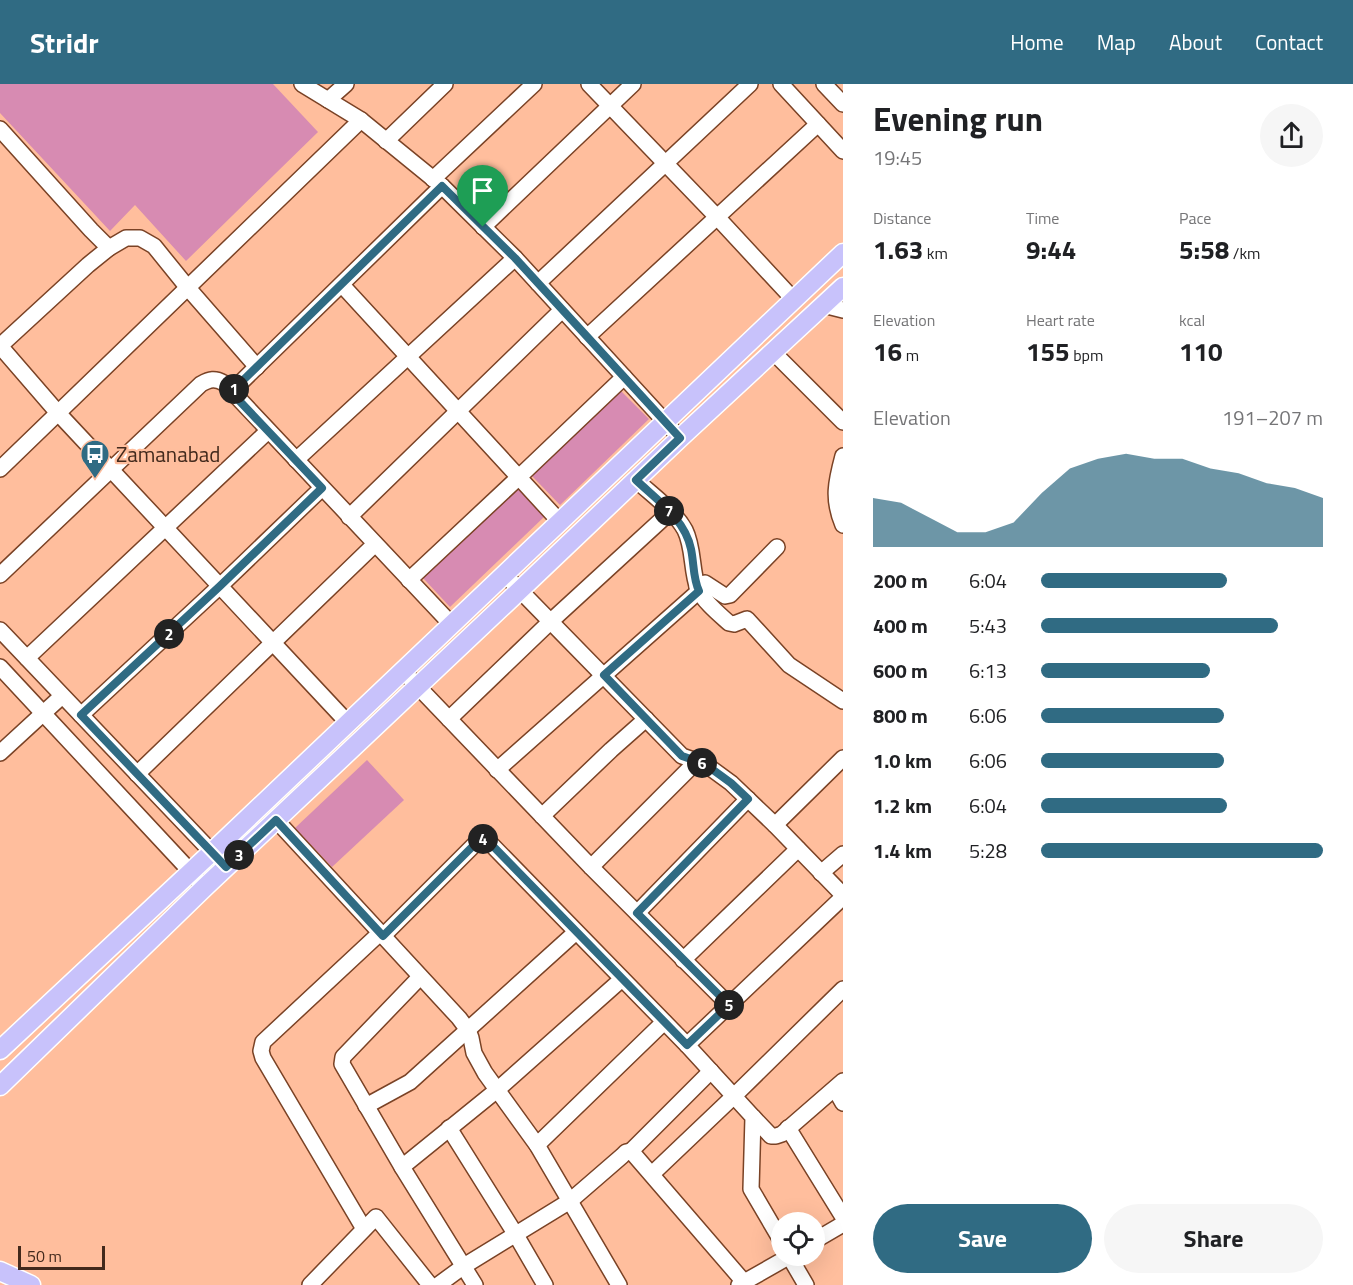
<!DOCTYPE html>
<html lang="en">
<head>
<meta charset="utf-8">
<style>
	body { margin:0; font-family:"Titillium Web",sans-serif; background:#f6f6f6; color:#202124; height:100vh; display:flex; flex-direction:column; font-size:22px; white-space:nowrap }
	* { box-sizing:border-box; margin:0 }
	p { font-size:20px; color:#757577 }
	.icon { flex:none; width:33px; height:33px; fill:none; stroke:currentColor; stroke-width:2; stroke-linecap:round; stroke-linejoin:round }
	.map { position:relative; flex:1; overflow:hidden }
	.details { display:flex; flex-direction:column; background:#fff; width:510px }
	.details>* { flex:none }
	.fabs { position:absolute; left:771px; top:1128px; display:grid; gap:12px }
	.fabs a { display:grid; place-items:center; width:54px; height:54px; border-radius:50%; background:#fff; box-shadow:0 6px 24px #0002; font-size:30px }
	.scale { position:absolute; left:18px; bottom:15px; width:87px; box-sizing:border-box; padding-left:6px; border:3px solid #42291c; border-top:0; font-size:16px; line-height:21px; white-space:nowrap; color:#42291c; -webkit-text-stroke:4px #ffbe9d; paint-order:stroke }
	.pin { position:absolute; display:grid; place-items:center; width:51px; height:51px; color:#fff; margin:-62px -26px; border-radius:50% 50% 50% 0; rotate:-45deg; box-shadow:0 0 6px #0007 }
	.pin .icon { rotate:45deg }
	.km { position:absolute; width:30px; height:30px; margin:-15px; border-radius:50%; background:#222; color:#fff; font-size:16px; line-height:30px; text-align:center }
	.round { display:grid; place-items:center; flex:none; width:63px; height:63px; border-radius:32px; background:#f6f6f6 }
	.head { display:flex; align-items:center; justify-content:space-between; height:102px; padding:0 30px }
	h1 { font-size:33px; font-weight:700; line-height:45px }
	.metrics { display:grid; grid-template-columns:repeat(3,1fr); gap:9px; height:102px; padding:6px 30px }
	.metrics div { display:grid; align-content:center }
	.metrics b { font-size:26px; font-weight:700 }
	.metrics small { font-size:16px; font-weight:400 }
	.metrics p { font-size:16px }
	.chart { height:168px; padding:12px 30px }
	.chart p { display:flex; justify-content:space-between }
	.chart svg { width:100%; height:108px; margin-top:6px; fill:#306b83; opacity:.7 }
	.action { display:flex; gap:12px; margin-top:auto; padding:12px 30px }
	.action a { flex:1; height:69px; border-radius:36px; background:#306b83; color:#fff; font-size:24px; font-weight:700; line-height:69px; text-align:center }
	.action a+a { background:#f6f6f6; color:#202124 }
	ul { padding:0 30px; list-style:none; font-size:20px }
	li { display:grid; grid-template-columns:96px 72px 1fr; align-items:center; height:45px }
	li i { height:15px; border-radius:8px; background:#306b83 }
	header { display:flex; align-items:center; gap:36px; box-sizing:border-box; height:84px; padding:0 30px; background:#306b83; color:#fff }
	header strong { font-size:28px }
	nav { display:flex; gap:33px; margin-inline-start:auto; font-size:21px }
	main { display:flex; flex:1; min-height:0 }
	.map>svg:first-child { display:block }
</style>
</head>
<body>
<header>
<strong>Stridr</strong>
<nav><a>Home</a><a>Map</a><a>About</a><a>Contact</a></nav>
</header>
<main>
<div class="map">
<svg width="843" height="1201" viewBox="0 0 843 1201">
	<rect width="100%" height="100%" fill="#ffbe9d"/>
	<!-- green -->
	<g fill="#d78bb2">
		<path d="M0,0H273L318,48L186,177L135,121L110,147L0,29Z"/>
		<path d="M619,305L649,335L560,421L531,391Z"/>
		<path d="M518,403L545,432L450,523L423,494Z"/>
		<path d="M367,676L404,716L332,783L295,744Z"/>
	</g>
	<g fill="none" stroke-linecap="round" stroke-linejoin="round">
		<!-- minor casing -->
		<g stroke="#7a4225" stroke-width="18">
			<g id="minor">
				<path d="M302,0L361,36L442,102L515,174L680,354"/>
				<path d="M589,0L717,133L794,216"/>
				<path d="M781,0L843,67"/>
				<path d="M824,0L843,20"/>
				<path d="M328,16L346,0"/>
				<path d="M0,45L91,146L109,164L126,154H140L154,162L188,204L257,283"/>
				<path d="M386,57L445,0"/>
				<path d="M433,95L534,0"/>
				<path d="M483,143L633,0"/>
				<path d="M538,199L750,0"/>
				<path d="M342,201L560,438"/>
				<path d="M823,221L843,226"/>
				<path d="M587,253L818,40"/>
				<path d="M0,262L58,329L348,639"/>
				<path d="M0,262L88,181L109,164"/>
				<path d="M773,268L843,338"/>
				<path d="M231,308L442,102"/>
				<path d="M843,372C836,398 832,415 843,441"/>
				<path d="M296,376L515,174"/>
				<path d="M0,385L361,36"/>
				<path d="M636,396C652,411 674,426 685,446C694,464 691,486 698,505C704,518 719,530 729,539L734,540L747,535L789,581L843,617"/>
				<path d="M349,433L562,226"/>
				<path d="M0,491L201,300C210,295 215,294 224,299L452,541"/>
				<path d="M505,491L682,672L705,680L731,699L775,741L843,811"/>
				<path d="M409,496L519,393L624,293"/>
				<path d="M697,503L705,499L725,512L730,511L777,463"/>
				<path d="M0,546L226,783"/>
				<path d="M27,574L268,347"/>
				<path d="M0,583L191,788L204,804"/>
				<path d="M403,587L591,783L729,921"/>
				<path d="M81,631L220,502L322,404"/>
				<path d="M449,635L550,538L670,428"/>
				<path d="M0,669L62,612"/>
				<path d="M497,686L699,507"/>
				<path d="M137,690L375,460"/>
				<path d="M542,732L611,666L646,635"/>
				<path d="M276,736L459,934L468,946L471,954L474,969L485,989L537,1061L619,1201"/>
				<path d="M775,741L843,674"/>
				<path d="M591,783L697,677"/>
				<path d="M821,789L843,770"/>
				<path d="M637,829L748,715"/>
				<path d="M383,852L477,758L482,755L488,757L687,961L753,1033L751,1105L782,1158"/>
				<path d="M683,876L798,765"/>
				<path d="M420,893L343,973L342,980L402,1083L475,1201"/>
				<path d="M687,961L843,813"/>
				<path d="M835,1005L843,1019"/>
				<path d="M366,1022L410,998L576,848"/>
				<path d="M753,1033L771,1052H776L782,1050L843,997"/>
				<path d="M449,1044L516,1151L545,1201"/>
				<path d="M788,1044L843,1133"/>
				<path d="M537,1061L664,938"/>
				<path d="M631,1067L711,987"/>
				<path d="M402,1083L497,1006L622,895"/>
				<path d="M652,1090L734,1012L843,905"/>
				<path d="M364,1145L263,974L261,967L263,958L380,849"/>
				<path d="M814,1157L843,1140"/>
				<path d="M789,1172L806,1201"/>
				<path d="M310,1201L376,1133L430,1201"/>
				<path d="M438,1201L464,1182L570,1117L622,1072L626,1068L631,1067L744,1198"/>
				<path d="M739,1201L790,1172"/>
			</g>
		</g>
		<!-- major casing -->
		<g stroke="#fff" stroke-width="21">
			<g id="major">
				<path d="M0,966L212,768L843,169"/>
				<path d="M0,1002L204,804L520,506L680,354L843,203"/>
				<path d="M0,1187L31,1201"/>
			</g>
		</g>
		<!-- minor -->
		<use href="#minor" stroke="#fff" stroke-width="15"/>
		<!-- major -->
		<use href="#major" stroke="#c8c2fb" stroke-width="18"/>
	</g>
	<g fill="none" stroke-linecap="round" stroke-linejoin="round">
		<!-- route casing -->
		<g stroke="#fff" stroke-width="12">
			<path id="route" d="M442,102L515,174L680,354L636,396C657,416 685,435 691,465C694,479 693,495 699,507L604,591L682,672L705,680L731,699L748,715L637,829L729,921L687,961L488,757L482,755L477,758L383,852L276,736L226,783L81,631L220,502L322,404L231,308Z"/>
		</g>
		<!-- route -->
		<use href="#route" stroke="#306b83" stroke-width="8"/>
	</g>
	<!-- icons -->
	<defs>
		<g id="bus-pin" transform="scale(1.5)"><path d="M0 17L-7.5 6A9.5 9.5 0 1 1 7.5 6Z" fill="#306b83" stroke="#ffbe9d"/><path d="M-5-6H5V4H4V6H2V4H-2V6H-4V4H-5ZM-3.5-4V0h7V-4ZM-3.5 1.2v1.5H-2V1.2ZM2 1.2v1.5H3.5V1.2Z" fill="#fff"/></g>
	</defs>
	<g fill-rule="evenodd">
		<use href="#bus-pin" x="95" y="370"/>
	</g>
	<g text-anchor="middle" dominant-baseline="central" stroke-width="4.5" stroke-linejoin="round" paint-order="stroke">
		<!-- poi labels -->
		<g font-size="21" fill="#42291c" stroke="#ffbe9d" text-anchor="start">
			<text x="116" y="370">Zamanabad</text>
		</g>
	</g>
</svg>
<div class="fabs">
<a><svg class="icon" aria-label="locate" viewBox="0 0 24 24"><circle cx="12" cy="12" r="6"/><path d="M12 2v4M12 18v4M2 12h4M18 12h4"/></svg></a>
</div>
<div class="scale">50 m</div>
<div class="pin" style="left:483px;top:143px;background:#1e9e55"><svg class="icon" aria-label="arrive" viewBox="0 0 24 24"><path d="M6 21V4h12l-3 4 3 4H6"/></svg></div>
<b class="km" style="left:234px;top:305px">1</b>
<b class="km" style="left:169px;top:550px">2</b>
<b class="km" style="left:239px;top:771px">3</b>
<b class="km" style="left:483px;top:755px">4</b>
<b class="km" style="left:729px;top:921px">5</b>
<b class="km" style="left:702px;top:679px">6</b>
<b class="km" style="left:669px;top:427px">7</b>
</div>
<section class="details">
<div class="head"><div><h1>Evening run</h1><p>19:45</p></div><a class="round"><svg class="icon" aria-label="share" viewBox="0 0 24 24"><path d="M12 15V3M7 8l5-5 5 5M5 13v7h14v-7"/></svg></a></div>
<div class="metrics">
<div><p>Distance</p><b>1.63<small> km</small></b></div>
<div><p>Time</p><b>9:44</b></div>
<div><p>Pace</p><b>5:58<small> /km</small></b></div>
</div>
<div class="metrics">
<div><p>Elevation</p><b>16<small> m</small></b></div>
<div><p>Heart rate</p><b>155<small> bpm</small></b></div>
<div><p>kcal</p><b>110</b></div>
</div>
<div class="chart"><p><span>Elevation</span>191–207 m</p>
<svg viewBox="0 0 160 44" preserveAspectRatio="none"><path d="M0 44V24L10 26L20 32L30 38L40 38L50 34L60 22L70 12L80 8L90 6L100 8L110 8L120 12L130 14L140 18L150 20L160 24V44z"/></svg>
</div>
<ul>
<li><b>200 m</b>6:04<i style="width:66%"></i></li>
<li><b>400 m</b>5:43<i style="width:84%"></i></li>
<li><b>600 m</b>6:13<i style="width:60%"></i></li>
<li><b>800 m</b>6:06<i style="width:65%"></i></li>
<li><b>1.0 km</b>6:06<i style="width:65%"></i></li>
<li><b>1.2 km</b>6:04<i style="width:66%"></i></li>
<li><b>1.4 km</b>5:28<i style="width:100%"></i></li>
</ul>
<div class="action"><a>Save</a><a>Share</a></div>
</section>
</main>
</body>
</html>
